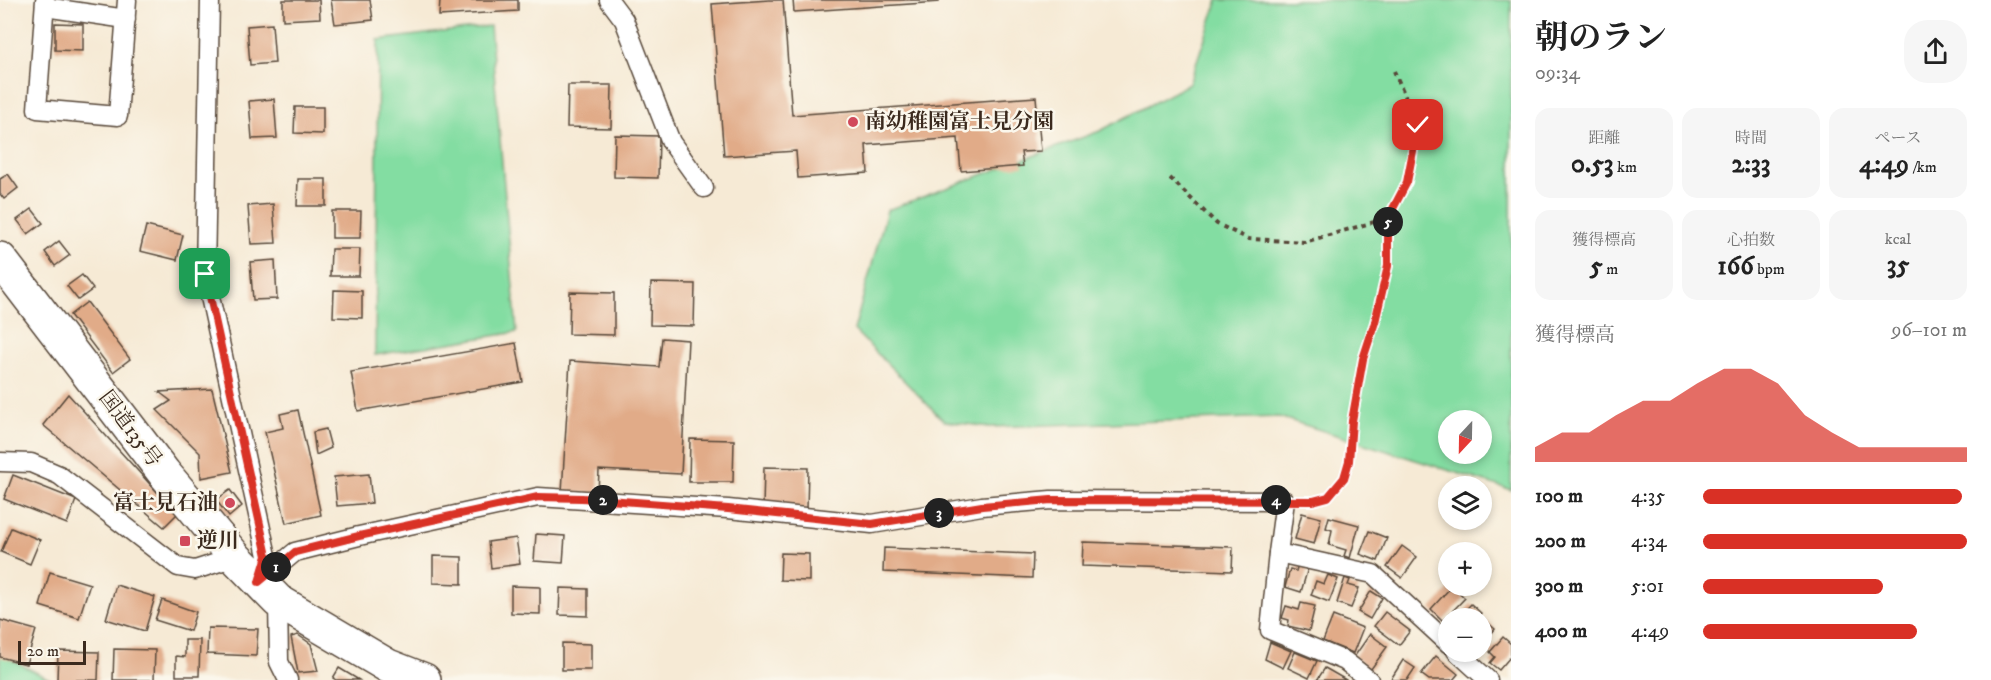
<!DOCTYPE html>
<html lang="ja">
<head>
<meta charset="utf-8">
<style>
	body { margin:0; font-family:"IM FELL DW Pica","Noto Serif JP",serif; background:#f6f6f6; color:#222; height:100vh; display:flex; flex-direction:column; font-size:22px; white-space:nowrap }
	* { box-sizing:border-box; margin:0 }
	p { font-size:20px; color:#767676 }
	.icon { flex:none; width:33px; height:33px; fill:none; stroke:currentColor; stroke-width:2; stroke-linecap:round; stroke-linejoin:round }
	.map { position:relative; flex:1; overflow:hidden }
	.panel { display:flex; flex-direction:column; background:#fff; width:480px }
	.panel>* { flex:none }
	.needle { width:39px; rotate:202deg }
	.controls { position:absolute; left:1438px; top:410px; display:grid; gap:12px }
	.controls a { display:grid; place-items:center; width:54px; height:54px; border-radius:50%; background:#fff; box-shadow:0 3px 9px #0003; font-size:30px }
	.scale { position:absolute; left:18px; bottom:15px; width:68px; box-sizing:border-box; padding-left:6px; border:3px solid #3b2a1e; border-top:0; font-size:16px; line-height:21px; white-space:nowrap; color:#3b2a1e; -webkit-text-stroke:4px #fbf7ec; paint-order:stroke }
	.pin { position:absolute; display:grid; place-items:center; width:51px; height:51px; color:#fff; margin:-26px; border-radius:12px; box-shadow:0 3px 9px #0006 }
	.km { position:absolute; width:30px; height:30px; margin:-15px; border-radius:50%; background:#222; color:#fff; font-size:16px; line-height:30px; text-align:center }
	.round { display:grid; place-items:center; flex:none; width:63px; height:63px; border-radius:24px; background:#f6f6f6 }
	.headline { display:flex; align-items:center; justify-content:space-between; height:102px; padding:0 24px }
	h1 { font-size:33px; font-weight:700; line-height:45px }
	.metrics { display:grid; grid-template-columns:repeat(3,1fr); gap:9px; height:102px; padding:6px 24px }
	.metrics div { display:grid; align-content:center; border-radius:15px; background:#f6f6f6; text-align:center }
	.metrics b { font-size:26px; font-weight:700 }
	.metrics small { font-size:16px; font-weight:400 }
	.metrics p { font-size:16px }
	.chart { height:168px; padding:12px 24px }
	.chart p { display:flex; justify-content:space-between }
	.chart svg { width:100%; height:108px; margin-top:6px; fill:#d93025; opacity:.7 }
	ul { padding:0 24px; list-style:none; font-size:20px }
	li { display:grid; grid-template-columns:96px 72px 1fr; align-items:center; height:45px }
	li i { height:15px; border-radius:8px; background:#d93025 }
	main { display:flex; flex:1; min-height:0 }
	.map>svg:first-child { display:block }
</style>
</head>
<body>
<main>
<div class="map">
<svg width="1511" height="680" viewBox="0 0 1511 680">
	<rect width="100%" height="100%" fill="#fbf7ec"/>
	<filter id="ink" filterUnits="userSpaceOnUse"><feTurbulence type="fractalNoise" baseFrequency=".0167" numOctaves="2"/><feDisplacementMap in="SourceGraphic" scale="12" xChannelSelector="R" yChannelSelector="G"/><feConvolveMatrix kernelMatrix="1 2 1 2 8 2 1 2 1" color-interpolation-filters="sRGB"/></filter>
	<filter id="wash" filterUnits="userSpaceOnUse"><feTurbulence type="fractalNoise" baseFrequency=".008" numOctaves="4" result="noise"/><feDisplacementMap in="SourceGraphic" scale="24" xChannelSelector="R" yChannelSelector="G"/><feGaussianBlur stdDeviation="1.35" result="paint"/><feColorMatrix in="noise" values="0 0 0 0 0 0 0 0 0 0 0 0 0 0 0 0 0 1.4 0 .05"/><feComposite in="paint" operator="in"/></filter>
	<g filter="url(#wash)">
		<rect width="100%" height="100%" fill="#f6ead5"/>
		<!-- green -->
		<g fill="#83dda2" stroke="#5f8460" stroke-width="1.5" fill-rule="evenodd">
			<path d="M1218,0H1511V490L1279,417L989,427L944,421L854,330L887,210L1100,131L1189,84ZM1449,420H1482V453H1449Z"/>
			<path d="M490,26L517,332L375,355L378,40Z"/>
			<path d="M0,654L51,680H0Z"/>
		</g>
		<g id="blocks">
			<!-- building -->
			<g fill="#e1ab88">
				<path d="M283,0H319L320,18L283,20Z"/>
				<path d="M331,0H370L373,20L335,24Z"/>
				<path d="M440,0H518V11L439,16Z"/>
				<path d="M769,0H783L792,115L1036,97L1041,151L1021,152L1023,166L961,171L958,138L866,145L868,173L798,178L796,151L724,156L712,4Z"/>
				<path d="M793,0H939V2L794,12Z"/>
				<path d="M55,23L83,24V51L55,50Z"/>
				<path d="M272,24L275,63L250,65L247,26Z"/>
				<path d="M568,85H612L611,128L567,127Z"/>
				<path d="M274,99L277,138L252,139L249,101Z"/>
				<path d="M295,107H323V134L294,133Z"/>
				<path d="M615,135L659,136L658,178L614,177Z"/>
				<path d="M8,174L18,188L4,199L0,194V179Z"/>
				<path d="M298,179H326V206H297Z"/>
				<path d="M273,204L276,243L251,244L248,206Z"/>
				<path d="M32,209L43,223L28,234L17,220Z"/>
				<path d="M332,211H361L360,238H332Z"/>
				<path d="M146,226L183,235L177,260L140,251Z"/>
				<path d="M59,241L70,255L55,266L45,252Z"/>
				<path d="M331,249H360L359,276H330Z"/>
				<path d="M275,260L277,299L253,300L250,262Z"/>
				<path d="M82,275L93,289L78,300L67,286Z"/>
				<path d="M651,283L695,284L694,326L650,325Z"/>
				<path d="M334,290L362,291V318L333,317Z"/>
				<path d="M570,292L614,293V335L569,334Z"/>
				<path d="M87,302L130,359L113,372L70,315Z"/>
				<path d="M662,338L688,340L681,474L599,470L598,494L562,492L570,361L659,367Z"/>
				<path d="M516,343L523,382L358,411L351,372Z"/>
				<path d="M212,389L232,472L201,478L200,453L157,410L171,401L159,392Z"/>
				<path d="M68,394L177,514L164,527L43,425Z"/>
				<path d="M298,410L321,515L286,523L265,432L283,428L280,414Z"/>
				<path d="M326,429L331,448L316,455L313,432Z"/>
				<path d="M690,439L734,440L733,482H689Z"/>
				<path d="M764,467L808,468L807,510L763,509Z"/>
				<path d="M369,474L372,503L337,506L334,477Z"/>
				<path d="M13,475L76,500L67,524L4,499Z"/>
				<path d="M230,490L242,506L229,517L216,500Z"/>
				<path d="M1302,513L1321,518L1314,544L1295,539Z"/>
				<path d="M1329,517L1359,525L1350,558L1344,556L1346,550L1329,545L1332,530L1326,528Z"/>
				<path d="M11,528L40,540L30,564L1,552Z"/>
				<path d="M1369,531L1387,538L1378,561L1360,554Z"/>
				<path d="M536,534L565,536L563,563L534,561Z"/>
				<path d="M516,538L520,564L491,568L488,542Z"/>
				<path d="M1083,542L1233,547L1232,571L1082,566Z"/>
				<path d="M1402,546L1417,557L1402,578L1387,567Z"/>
				<path d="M884,548L1033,554L1032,578L883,572Z"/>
				<path d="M781,553L809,554V581L780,580Z"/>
				<path d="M433,556L462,557V584L433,583Z"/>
				<path d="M1298,564L1308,568L1301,592L1285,587L1290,569L1296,571Z"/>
				<path d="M50,572L90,584L79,618L40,606Z"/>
				<path d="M1328,575L1338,579L1329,602L1311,595L1316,581L1324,584Z"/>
				<path d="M1345,578L1350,580L1348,585L1359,588L1351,608L1337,603Z"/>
				<path d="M116,585L155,597L145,631L106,619Z"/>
				<path d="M511,586L540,587V614L511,613Z"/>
				<path d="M1452,586L1465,598L1443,621L1431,609Z"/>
				<path d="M560,588L588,589V616L559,615Z"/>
				<path d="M1371,591L1382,598L1370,619L1358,612Z"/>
				<path d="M162,600L196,612L190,631L155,620Z"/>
				<path d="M1301,603L1315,606L1309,631L1288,626L1289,620L1282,618L1286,606L1299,610Z"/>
				<path d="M1471,604L1481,613L1477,618H1458Z"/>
				<path d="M1385,612L1410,631L1399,645L1374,626Z"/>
				<path d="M1333,616L1363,628L1353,653L1323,641Z"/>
				<path d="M0,620L36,630L26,664L0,657Z"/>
				<path d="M1487,622L1495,629L1482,645V628Z"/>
				<path d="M208,628L258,629L256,656L207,654Z"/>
				<path d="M1370,634L1387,647L1371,669L1354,657Z"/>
				<path d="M298,635L311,644L318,671L298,673L291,637Z"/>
				<path d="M1503,637L1511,644V656L1499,670L1490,663L1495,657L1490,652Z"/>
				<path d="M185,640H200L199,676H176V656L185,657Z"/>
				<path d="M1270,642L1291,651L1283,668L1265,659Z"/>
				<path d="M562,643L591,644V670H562Z"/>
				<path d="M114,649L155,650L154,680H113Z"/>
				<path d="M58,651L99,652L98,680H57Z"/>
				<path d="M1295,652L1317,661L1309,678L1288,668Z"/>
				<path d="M1436,656L1458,674L1453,680H1429L1421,674Z"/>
				<path d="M1403,660L1415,668L1407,680H1392L1391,679Z"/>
				<path d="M339,668L359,680H336L333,678Z"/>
				<path d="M1325,668L1346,680H1317Z"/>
			</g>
		</g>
	</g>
	<g filter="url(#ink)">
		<use href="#blocks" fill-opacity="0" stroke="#574739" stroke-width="1.5"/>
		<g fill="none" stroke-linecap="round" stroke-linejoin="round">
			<!-- street casing -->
			<g stroke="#574739" stroke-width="21">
				<g id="street">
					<path d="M45,0L37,109L118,116L127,0"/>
					<path d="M210,0L205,274L267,556L259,581"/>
					<path d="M609,0L624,20L671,142L704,188"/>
					<path d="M45,7L126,19"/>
					<path d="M0,462L31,463L59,475L178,567L195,570L235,557"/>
					<path d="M1278,553L1270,630L1345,661L1369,680"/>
					<path d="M259,582L295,552L359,536L538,497L728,509L872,524L982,506L1051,500L1285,501L1278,553L1373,574L1449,644"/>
					<path d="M278,601L279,662L288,680"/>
					<path d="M1456,651L1488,680"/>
				</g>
			</g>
			<!-- highway casing -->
			<g stroke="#574739" stroke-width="36">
				<path id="highway" d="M0,259L164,473L235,557L278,601L388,666L424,680"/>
			</g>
			<!-- path -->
			<g stroke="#574739" stroke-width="4" stroke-dasharray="4.5 4.5" stroke-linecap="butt">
				<path d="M1170,178L1217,224L1249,239L1305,242L1388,218"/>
				<path d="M1304,501H1313L1328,497L1344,478L1349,461L1352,421L1363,359L1375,322L1388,266V218L1406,182L1418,125L1394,71"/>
			</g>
			<!-- street -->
			<use href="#street" stroke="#fff" stroke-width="18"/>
			<!-- highway -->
			<use href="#highway" stroke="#fff" stroke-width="33"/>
		</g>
	</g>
	<g fill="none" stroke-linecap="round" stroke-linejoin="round" filter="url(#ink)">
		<!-- route casing -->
		<g stroke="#fff" stroke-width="12">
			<path id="route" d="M205,274L267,556L259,582L295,552L359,536L538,497L582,498L728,509L872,524L982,506L1051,500L1313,501L1328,497L1344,478L1349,461L1352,421L1363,359L1375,322L1388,266V218L1407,182L1418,125"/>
		</g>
		<!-- route -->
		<use href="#route" stroke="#d93025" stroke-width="8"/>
	</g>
	<!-- markers -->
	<g fill="#d1495b" stroke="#fbf7ec" stroke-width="2">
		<circle cx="853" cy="122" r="6"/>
		<circle cx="230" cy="503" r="6"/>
		<rect x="179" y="535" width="12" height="12" rx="3"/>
	</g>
	<g text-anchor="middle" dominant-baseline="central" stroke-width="5" stroke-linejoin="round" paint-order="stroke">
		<!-- poi labels -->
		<g font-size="21" font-weight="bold" fill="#3b2a1e" stroke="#fbf7ec" text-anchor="start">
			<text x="865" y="122">南幼稚園富士見分園</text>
			<text x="218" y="503" text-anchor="end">富士見石油</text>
			<text x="197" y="541">逆川</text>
		</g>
		<!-- street labels -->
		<g font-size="21" fill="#3b2a1e" stroke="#fbf7ec">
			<text transform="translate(130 429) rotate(53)">国道135号</text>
		</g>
	</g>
</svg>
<div class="controls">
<a><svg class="needle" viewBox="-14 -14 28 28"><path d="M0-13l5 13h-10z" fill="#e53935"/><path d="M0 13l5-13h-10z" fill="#767676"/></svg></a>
<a><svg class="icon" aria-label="layers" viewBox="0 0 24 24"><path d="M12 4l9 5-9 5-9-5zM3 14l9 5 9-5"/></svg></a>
<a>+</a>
<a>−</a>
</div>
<div class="scale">20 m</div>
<div class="pin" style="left:205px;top:274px;background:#1e9e55"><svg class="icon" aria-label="arrive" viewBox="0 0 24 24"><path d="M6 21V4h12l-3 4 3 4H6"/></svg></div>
<div class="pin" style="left:1418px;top:125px;background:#d93025"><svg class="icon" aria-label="check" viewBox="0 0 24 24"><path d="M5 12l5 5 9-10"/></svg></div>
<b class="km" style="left:276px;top:567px">1</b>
<b class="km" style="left:603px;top:500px">2</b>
<b class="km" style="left:939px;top:513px">3</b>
<b class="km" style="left:1276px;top:500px">4</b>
<b class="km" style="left:1388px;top:222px">5</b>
</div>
<section class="panel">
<div class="headline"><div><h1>朝のラン</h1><p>09:34</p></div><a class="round"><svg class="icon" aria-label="share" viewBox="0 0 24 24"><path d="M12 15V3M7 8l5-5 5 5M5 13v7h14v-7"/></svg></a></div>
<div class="metrics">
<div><p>距離</p><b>0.53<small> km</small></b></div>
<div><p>時間</p><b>2:33</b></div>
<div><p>ペース</p><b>4:49<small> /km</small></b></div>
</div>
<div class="metrics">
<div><p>獲得標高</p><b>5<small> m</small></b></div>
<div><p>心拍数</p><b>166<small> bpm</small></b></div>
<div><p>kcal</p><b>35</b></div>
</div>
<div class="chart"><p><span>獲得標高</span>96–101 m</p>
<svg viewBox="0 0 160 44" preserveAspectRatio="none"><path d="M0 44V38L10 32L20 32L30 25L40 19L50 19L60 12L70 6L80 6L90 12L100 25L110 32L120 38L130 38L140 38L150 38L160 38V44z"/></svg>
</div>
<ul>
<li><b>100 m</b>4:35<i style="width:98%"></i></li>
<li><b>200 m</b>4:34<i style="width:100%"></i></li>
<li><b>300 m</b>5:01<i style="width:68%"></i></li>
<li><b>400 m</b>4:49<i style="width:81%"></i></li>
</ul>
</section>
</main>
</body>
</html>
